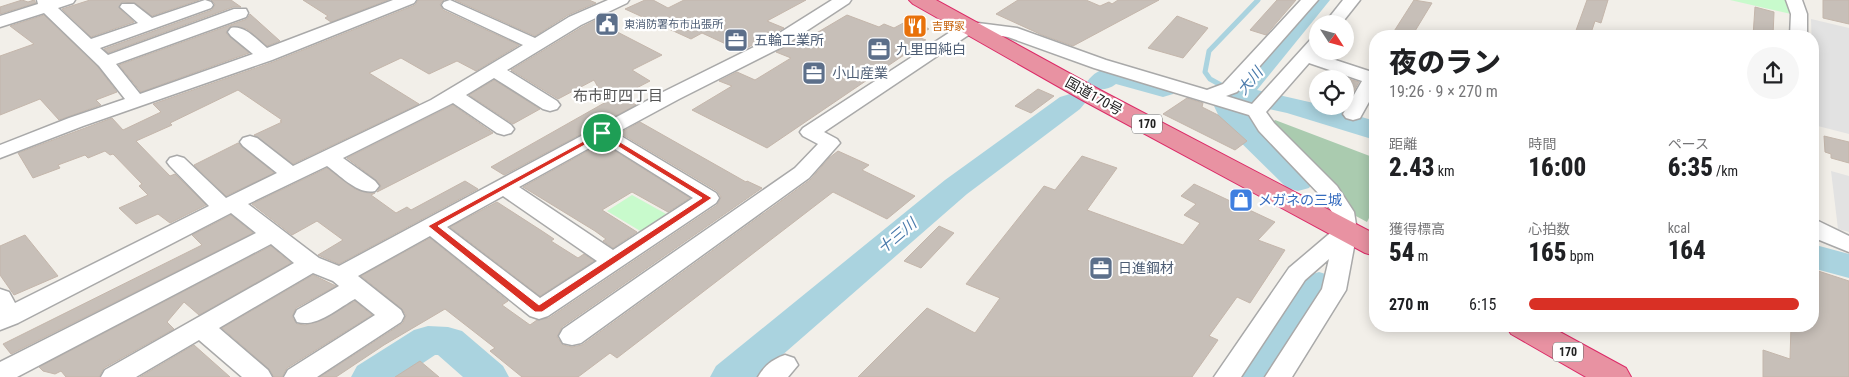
<!DOCTYPE html>
<html lang="ja">
<head>
<meta charset="utf-8">
<style>
	body { margin:0; font-family:"Roboto Condensed","Noto Sans JP",sans-serif; background:#f6f6f6; color:#202124; height:100vh; display:flex; flex-direction:column; font-size:19px; white-space:nowrap }
	* { box-sizing:border-box; margin:0 }
	p { font-size:16px; color:#757577 }
	.icon { flex:none; width:28px; height:28px; fill:none; stroke:currentColor; stroke-width:2; stroke-linecap:round; stroke-linejoin:round }
	.map { position:relative; flex:1; overflow:hidden }
	.panel { position:absolute; left:1369px; top:30px; width:450px; height:302px; display:flex; flex-direction:column; background:#fff; border-radius:20px; box-shadow:0 2px 12px #0003 }
	.panel>* { flex:none }
	.needle { width:32px; rotate:126deg }
	.controls { position:absolute; left:1309px; top:15px; display:grid; gap:10px }
	.controls a { display:grid; place-items:center; width:45px; height:45px; border-radius:50%; background:#fff; box-shadow:0 2px 12px #0003; font-size:25px }
	.pin { position:absolute; display:grid; place-items:center; width:42px; height:42px; color:#fff; margin:-21px; border:2px solid #fff; border-radius:50%; box-shadow:0 1px 5px #0007 }
	.round { display:grid; place-items:center; flex:none; width:52px; height:52px; border-radius:26px; background:#f6f6f6 }
	.summary { display:flex; align-items:center; justify-content:space-between; height:85px; padding:0 20px }
	h1 { font-size:28px; font-weight:800; line-height:38px }
	.stats { display:grid; grid-template-columns:repeat(3,1fr); gap:8px; height:85px; padding:5px 20px }
	.stats div { display:grid; align-content:center }
	.stats b { font-size:25px; font-weight:800 }
	.stats small { font-size:14px; font-weight:400 }
	.stats p { font-size:14px }
	ul { padding:0 20px; list-style:none; font-size:16px }
	li { display:grid; grid-template-columns:80px 60px 1fr; align-items:center; height:38px }
	li i { height:12px; border-radius:6px; background:#d93025 }
	.map>svg:first-child { display:block }
</style>
</head>
<body>
<div class="map">
<svg width="1849" height="377" viewBox="0 0 1849 377">
	<rect width="100%" height="100%" fill="#f2efe9"/>
	<!-- cemetery -->
	<path fill="#aacbaf" d="M1275,120L1375,158V206L1367,222L1354,215L1345,197L1272,123Z"/>
	<!-- park -->
	<g fill="#c8facc">
		<path d="M1730,0H1786L1791,14Z"/>
		<path d="M632,195L668,215L642,232L607,211Z"/>
	</g>
	<!-- parking -->
	<g fill="#e2e2e2">
		<path d="M1811,19L1849,28V134L1814,125Z"/>
		<path d="M1831,171L1849,176V232L1838,229Z"/>
	</g>
	<g fill="none" stroke-linecap="round" stroke-linejoin="round">
		<!-- stream -->
		<path stroke="#aad3df" stroke-width="5" d="M1237,94L1210,79L1205,72L1209,51L1258,0"/>
		<!-- river -->
		<g fill="#aad3df" fill-rule="evenodd">
			<path d="M1304,0H1330L1257,90L1318,104V106H1325L1375,121V140L1287,113L1245,104L1244,106L1247,115L1309,174L1314,181L1309,188L1298,191L1287,188L1223,125L1214,106L1227,88Z"/>
			<path d="M1111,67L1173,82L1177,88L1173,94L1163,97L1116,84C1108,90 1101,90 1091,88L1087,82C1093,73 1101,69 1111,67Z"/>
			<path d="M1070,94L1080,97L1085,103L1080,109L967,194L757,377H710L716,366L945,180L1060,97Z"/>
			<path d="M1812,244L1849,254V278L1812,268Z"/>
			<path d="M1319,272L1332,276L1337,285L1278,377H1237L1306,276Z"/>
			<path d="M428,326L448,327L462,331L503,366L509,377H463L438,355H435L402,377H351L357,366L414,330Z"/>
		</g>
	</g>
	<!-- building -->
	<g fill="#c7bfb8" stroke="#c4b6ab">
		<path d="M22,0L28,2L34,0L36,3L0,14V7Z"/>
		<path d="M90,0H199L152,16L135,3L122,2L119,8L134,22L91,37L62,9Z"/>
		<path d="M211,0H231L241,7H233L108,53L104,49L212,10L215,4Z"/>
		<path d="M303,0H388L331,22L325,18L328,16Z"/>
		<path d="M418,0H444L440,4L443,10L519,45L476,71L457,61L429,74L401,58L369,73L419,104L293,164L254,135L282,122L280,121L282,120L238,90L170,123L172,125L136,141L170,176L175,174L206,205L170,223L158,214L136,224L119,208L148,195L139,186L142,184L113,154L110,155L105,151L88,158L85,155L58,165L60,168L33,178L18,153L112,118L123,130L161,112L153,104L273,62L415,5Z"/>
		<path d="M455,0H589L596,3L568,15L535,36Z"/>
		<path d="M645,0H653L668,8L684,0H806L767,21L784,28L741,51L702,33L691,39L625,9Z"/>
		<path d="M1018,0H1086L1100,6L1109,2L1112,4L1118,0H1159L1073,46L1042,35L996,14Z"/>
		<path d="M1277,0H1296L1266,35L1250,30Z"/>
		<path d="M1414,0L1432,3L1412,36H1391Z"/>
		<path d="M1587,0H1608L1601,23L1595,21L1590,36H1574Z"/>
		<path d="M1823,0H1849V24L1823,18Z"/>
		<path d="M1755,7L1774,12L1773,36H1753Z"/>
		<path d="M250,14L280,41L267,46L247,29L231,26L226,33L249,53L141,92L119,65L247,19Z"/>
		<path d="M44,15L98,67L117,92L96,100L101,105L59,120L40,99L0,115V56L34,44L10,26Z"/>
		<path d="M847,15L879,27L884,24L894,28L911,19L929,29L915,36L926,40L767,148L692,110L732,86L719,81L737,72L755,80L791,58L776,52L803,36L808,38Z"/>
		<path d="M1177,16L1208,28L1183,58L1148,48Z"/>
		<path d="M600,18L598,22L662,55L632,70L650,81L621,96L636,105L504,175L491,167L606,102L594,80L558,99L511,70L582,27Z"/>
		<path d="M1328,73L1359,82L1347,103H1345V79H1325Z"/>
		<path d="M494,80L540,109L513,124L469,95Z"/>
		<path d="M1038,89L1054,96L1031,113L1015,106Z"/>
		<path d="M1187,98L1203,103L1202,107L1218,115L1247,141L1235,150L1163,114Z"/>
		<path d="M453,105L493,133L377,192L381,186L376,180L347,158Z"/>
		<path d="M640,122L746,182L747,181L762,188L562,327L557,337L563,345L572,347L582,345L810,180L829,158L838,151L869,165L862,170L915,196L887,219L833,192L617,358L610,353L578,377H522L490,351L495,348L445,309L384,345L336,377H320L403,323L406,315L402,309L361,276L430,238L508,301L502,305L530,325L537,320L549,318L717,205L721,197L717,191L620,133Z"/>
		<path d="M1824,136L1849,142V163L1831,158V154L1825,152Z"/>
		<path d="M238,143L274,173L226,196L194,165Z"/>
		<path d="M602,143L690,198L668,212L632,192L602,210L637,232L613,248L603,241L606,239L595,231L523,187Z"/>
		<path d="M1082,156L1117,168L1087,210L1183,245L1200,223L1184,215L1196,204L1181,196L1194,184L1275,222L1258,240L1285,250L1250,303L1237,297L1209,336L1218,340L1192,377H858L927,308L975,333L1000,298L966,284L1044,186L1055,190Z"/>
		<path d="M327,168L355,189L368,193H375L371,195L396,213L407,207L411,210L465,181L478,189L339,264L318,255L343,240L317,221L292,235L252,204Z"/>
		<path d="M497,202L542,231L554,239L551,241L578,258L584,254L594,261L540,296L450,227Z"/>
		<path d="M231,215L253,233L11,354L3,344L202,245L192,235Z"/>
		<path d="M939,226L954,233L921,268L904,261Z"/>
		<path d="M25,235L58,276L14,295L0,275V246Z"/>
		<path d="M271,246L291,263L199,315L184,302L167,322L174,329L104,368L99,377H66L61,371L55,374L43,371L39,367Z"/>
		<path d="M1812,269L1849,281V377H1763V350L1790,359L1791,326H1812Z"/>
		<path d="M313,275L336,286L296,308L292,317L297,324L305,325L320,321L355,301L372,315L287,368L282,377H274L269,369L222,328Z"/>
		<path d="M194,345L230,377H140Z"/>
		<path d="M420,361L439,377H395Z"/>
	</g>
	<g fill="none" stroke-linecap="round" stroke-linejoin="round">
		<!-- minor casing -->
		<g stroke="#a9a9a9" stroke-width="3">
			<g id="minor">
				<path d="M37,0H75L73,3L58,8L91,39L138,23L120,7L122,4H134L152,18L205,0L211,2L213,5L211,8L100,48L108,55L234,9H246L248,13L246,17L116,64L140,94L253,54L231,36L228,32L231,28C245,25 257,40 267,48L393,0H416L414,3L272,60L83,126L0,158V145L69,118L125,99L99,66L44,13L0,27V16L38,4Z"/>
				<path d="M450,0L535,38L569,17L608,0H629L627,3L581,25L507,70L557,101L560,105L557,109L550,111L543,109L494,78L466,95L511,125L514,129L511,133L504,135L497,133L453,103L343,158L375,181L379,186L375,191C358,195 341,176 327,166L248,204L319,258L339,266L665,91L770,39L832,0H851L849,3L782,47L679,99L616,133L716,193L719,198L716,203L548,316L539,319L530,316L430,236L358,276L401,310L404,316L401,322L317,377H284L288,370L375,315L355,299C338,308 317,328 297,322L294,316L297,310L339,286L333,281L313,273L219,328L268,370L272,377H242L199,340L136,377H101L105,370L294,263L271,244L17,377H0V362L256,233L231,213L18,323L0,330V289L9,292L15,303L209,206L170,166L167,162L170,158L177,156L184,158L226,198L277,173L243,146L240,142L243,138L250,136L257,138L293,166L431,100L523,45L444,8L442,5L444,2ZM602,141L693,198L613,250L519,187ZM503,196L597,261L540,298L447,227Z"/>
				<path d="M1301,0H1318L1237,92L1226,96L1252,104L1312,38L1318,37V51H1319L1317,54L1375,73V91L1360,118L1353,120L1346,118L1343,114L1362,81L1309,63L1266,112L1274,123L1337,186L1354,212L1357,231L1346,290L1292,377H1265L1322,289L1329,259L1305,280L1241,377H1214L1289,268L1335,229L1332,212L1321,196L1259,131L1249,115L1094,68L1008,37L973,32L824,132L837,139L840,143L809,178L581,343L572,345L563,343L559,336L563,329L795,168L818,144L803,136L800,132L803,128L964,23L970,22L1017,28L1106,60L1207,90L1223,84Z"/>
				<path d="M1343,0H1360L1341,24H1324Z"/>
				<path d="M1786,0H1802L1807,14V36H1790L1791,14Z"/>
				<path d="M1812,218L1849,236V252L1812,237Z"/>
				<path d="M785,355L794,358L798,365L788,377H758C764,366 773,359 785,355Z"/>
			</g>
		</g>
		<!-- highway casing -->
		<g stroke="#dc2a67" stroke-width="2">
			<g id="highway">
				<path d="M909,0H936L1100,90L1375,234V256L1365,253L1082,100L913,4Z"/>
				<path d="M1506,326H1549L1626,368L1631,377H1586L1511,334Z"/>
			</g>
		</g>
		<!-- minor -->
		<use href="#minor" fill="#fff" fill-rule="evenodd"/>
		<!-- highway -->
		<use href="#highway" fill="#e892a2" fill-rule="evenodd"/>
	</g>
	<!-- route -->
	<path fill="#d93025" stroke="#fff" fill-rule="evenodd" d="M602,131L712,198L542,312H535L428,226ZM601,136L702,198L539,305L438,226Z"/>
	<!-- icons -->
	<defs>
		<g id="civic-square" transform="scale(1.25)"><rect x="-9" y="-9" width="18" height="18" rx="4" fill="#5c6f8a" stroke="#fff"/><path d="M-.6-6.5H3V-4.5H.6V-3L4-1V1h2V6H-6V1h2V-1L-.6-3ZM-1.2 2.5V6h2.4V2.5Z" fill="#fff"/></g>
		<g id="restaurant-square" transform="scale(1.25)"><rect x="-9" y="-9" width="18" height="18" rx="4" fill="#e8710a" stroke="#fff"/><path d="M-5-6h1v4h1v-4h1v4h1v-4h1v5L-1.5 .5V6h-2V.5L-5-1ZM5-6V6H3V1.5H1.5Q1.5-4 5-6Z" fill="#fff"/></g>
		<g id="office-square" transform="scale(1.25)"><rect x="-9" y="-9" width="18" height="18" rx="4" fill="#5c6f8a" stroke="#fff"/><path d="M-6-3h4V-5.5h4V-3h4V5H-6ZM-1-4.5V-3h2v-1.5ZM-6 0V1H6V0Z" fill="#fff"/></g>
		<g id="shop-square" transform="scale(1.25)"><rect x="-9" y="-9" width="18" height="18" rx="4" fill="#3f7fe0" stroke="#fff"/><path d="M-5-2.5h2.3a2.7 3.5 0 0 1 5.4 0H5L5.5 6h-11ZM-1.5-2.5h3a1.5 2.3 0 0 0-3 0Z" fill="#fff"/></g>
	</defs>
	<g fill-rule="evenodd">
		<use href="#civic-square" x="607" y="24"/>
		<use href="#restaurant-square" x="915" y="26"/>
		<use href="#office-square" x="736" y="40"/>
		<use href="#office-square" x="879" y="49"/>
		<use href="#office-square" x="814" y="73"/>
		<use href="#shop-square" x="1241" y="200"/>
		<use href="#office-square" x="1101" y="268"/>
	</g>
	<g text-anchor="middle" dominant-baseline="central" stroke-width="4.5" stroke-linejoin="round" paint-order="stroke">
		<!-- far-service labels -->
		<g font-size="11" fill="#4e5e75" stroke="#fff" text-anchor="start">
			<text x="624" y="24">東消防署布市出張所</text>
		</g>
		<!-- far-food labels -->
		<g font-size="11" fill="#c56008" stroke="#fff" text-anchor="start">
			<text x="932" y="26">吉野家</text>
		</g>
		<!-- shield labels -->
		<g fill="#fff" stroke="#646464" stroke-width="1">
			<rect x="1132" y="114.5" width="30" height="19" rx="4"/>
			<rect x="1553" y="342.5" width="30" height="19" rx="4"/>
		</g>
		<g font-size="12" font-weight="bold" fill="#222">
			<text x="1147" y="124">170</text>
			<text x="1568" y="352">170</text>
		</g>
		<!-- service labels -->
		<g font-size="14" fill="#4e5e75" stroke="#fff" text-anchor="start">
			<text x="754" y="40">五輪工業所</text>
			<text x="896" y="49">九里田純白</text>
			<text x="832" y="73">小山産業</text>
			<text x="1118" y="268">日進鋼材</text>
		</g>
		<!-- street labels -->
		<g font-size="14" fill="#222" stroke="#fff">
			<text transform="translate(1094 96) rotate(29)">国道170号</text>
		</g>
		<!-- shop labels -->
		<g font-size="14" fill="#366cbe" stroke="#fff" text-anchor="start">
			<text x="1258" y="200">メガネの三城</text>
		</g>
		<!-- water labels -->
		<g font-size="15" font-style="italic" fill="#4a7aab" stroke="#fff">
			<text transform="translate(1250 81) rotate(-50)">大川</text>
			<text transform="translate(897 236) rotate(-40)">十三川</text>
		</g>
		<!-- neighbourhood labels -->
		<g font-size="15" fill="#555" stroke="#fff">
			<text x="618" y="96">布市町四丁目</text>
		</g>
	</g>
</svg>
<div class="controls">
<a><svg class="needle" viewBox="-14 -14 28 28"><path d="M0-13l5 13h-10z" fill="#e53935"/><path d="M0 13l5-13h-10z" fill="#757577"/></svg></a>
<a><svg class="icon" aria-label="locate" viewBox="0 0 24 24"><circle cx="12" cy="12" r="6"/><path d="M12 2v4M12 18v4M2 12h4M18 12h4"/></svg></a>
</div>
<div class="pin" style="left:602px;top:133px;background:#1e9e55"><svg class="icon" aria-label="arrive" viewBox="0 0 24 24"><path d="M6 21V4h12l-3 4 3 4H6"/></svg></div>
<section class="panel">
<div class="summary"><div><h1>夜のラン</h1><p>19:26 · 9 × 270 m</p></div><a class="round"><svg class="icon" aria-label="share" viewBox="0 0 24 24"><path d="M12 15V3M7 8l5-5 5 5M5 13v7h14v-7"/></svg></a></div>
<div class="stats">
<div><p>距離</p><b>2.43<small> km</small></b></div>
<div><p>時間</p><b>16:00</b></div>
<div><p>ペース</p><b>6:35<small> /km</small></b></div>
</div>
<div class="stats">
<div><p>獲得標高</p><b>54<small> m</small></b></div>
<div><p>心拍数</p><b>165<small> bpm</small></b></div>
<div><p>kcal</p><b>164</b></div>
</div>
<ul>
<li><b>270 m</b>6:15<i style="width:100%"></i></li>
</ul>
</section>
</div>
</body>
</html>
